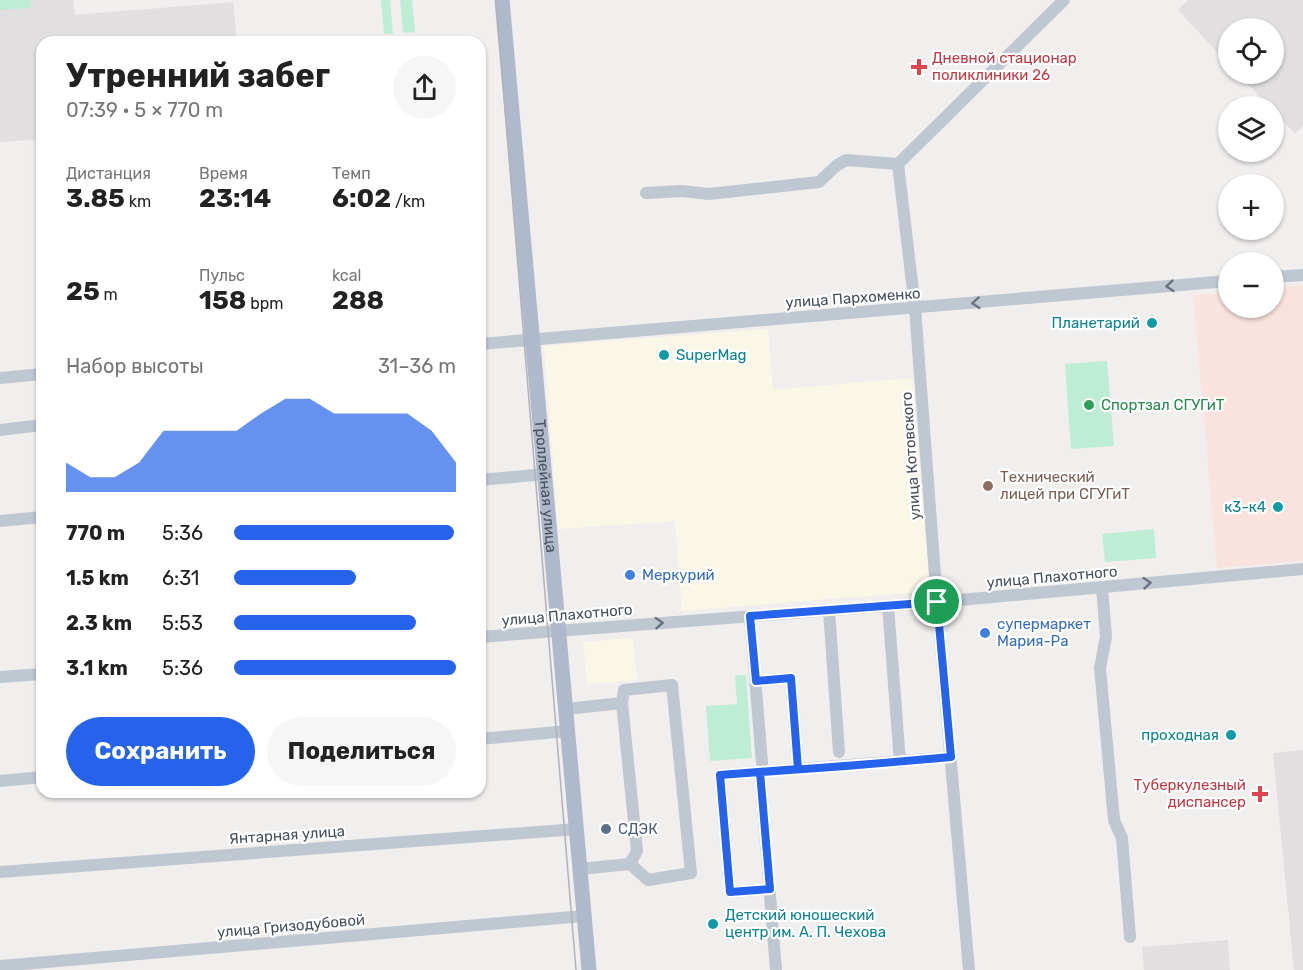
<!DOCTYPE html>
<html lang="ru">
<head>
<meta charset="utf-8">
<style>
	body { margin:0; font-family:Rubik,sans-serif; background:#f6f6f6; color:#222; height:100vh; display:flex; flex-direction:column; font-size:22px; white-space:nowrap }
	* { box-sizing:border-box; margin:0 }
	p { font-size:20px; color:#767676 }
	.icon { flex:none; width:33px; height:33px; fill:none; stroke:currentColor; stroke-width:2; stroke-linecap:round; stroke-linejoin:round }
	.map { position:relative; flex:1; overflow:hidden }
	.details { position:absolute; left:36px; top:36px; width:450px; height:762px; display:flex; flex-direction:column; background:#fff; border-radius:18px; box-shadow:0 2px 4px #0004 }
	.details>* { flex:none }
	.buttons { position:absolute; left:1218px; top:18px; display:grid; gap:12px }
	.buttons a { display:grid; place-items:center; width:66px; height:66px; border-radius:50%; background:#fff; box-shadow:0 2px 4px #0004; font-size:30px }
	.pin { position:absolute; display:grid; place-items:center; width:51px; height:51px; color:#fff; margin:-26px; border:3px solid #fff; border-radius:50%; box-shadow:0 2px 6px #0007 }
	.round { display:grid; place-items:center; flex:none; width:63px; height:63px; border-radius:32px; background:#f6f6f6 }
	.overview { display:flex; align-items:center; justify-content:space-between; height:102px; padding:0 30px }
	h1 { font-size:33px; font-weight:700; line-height:45px }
	.metrics { display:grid; grid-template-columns:repeat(3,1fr); gap:9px; height:102px; padding:6px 30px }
	.metrics div { display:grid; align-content:center }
	.metrics b { font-size:26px; font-weight:700 }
	.metrics small { font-size:16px; font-weight:400 }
	.metrics p { font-size:16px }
	.chart { height:168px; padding:12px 30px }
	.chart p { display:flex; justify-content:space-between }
	.chart svg { width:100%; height:108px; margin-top:6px; fill:#2563eb; opacity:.7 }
	.primary-button { display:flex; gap:12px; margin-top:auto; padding:12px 30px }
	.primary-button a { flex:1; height:69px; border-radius:36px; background:#2563eb; color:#fff; font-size:24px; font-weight:700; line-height:69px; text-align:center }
	.primary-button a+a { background:#f6f6f6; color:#222 }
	ul { padding:0 30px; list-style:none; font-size:20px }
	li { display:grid; grid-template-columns:96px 72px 1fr; align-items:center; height:45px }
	li i { height:15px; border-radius:8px; background:#2563eb }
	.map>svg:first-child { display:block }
</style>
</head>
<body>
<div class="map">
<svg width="1303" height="970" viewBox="0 0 1303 970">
	<rect width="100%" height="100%" fill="#f1eeee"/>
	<!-- commercial -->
	<g fill="#fbf7e7">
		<path d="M768,329L773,390L913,378L930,591L682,611L675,521L558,529L544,346Z"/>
		<path d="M633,638L637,680L587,684L583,642Z"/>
	</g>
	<!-- education -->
	<g fill="#e1dfe0">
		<path d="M0,0H73L75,15L233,2L237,42H42V139L0,142Z"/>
		<path d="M1188,0H1303V126L1295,134L1274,111V106H1269L1238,74H1274V28H1228V64L1178,10Z"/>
		<path d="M1303,750V970H1294L1273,753Z"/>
		<path d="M1228,940L1230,970H1144L1142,947Z"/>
	</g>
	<!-- medical -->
	<path fill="#fae3de" d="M1303,285V561L1217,568L1193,295L1228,292V308H1274V288Z"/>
	<!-- green -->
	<g fill="#bdedd4">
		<path d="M0,0H31V8L0,10Z"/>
		<path d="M381,0H390L393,34H384Z"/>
		<path d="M400,0H412L415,32L403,33Z"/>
		<path d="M1107,361L1114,446L1071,449L1065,364Z"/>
		<path d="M1154,529L1156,558L1105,562L1102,534Z"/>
		<path d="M735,675H746L752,758L710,761L706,706L737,704Z"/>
	</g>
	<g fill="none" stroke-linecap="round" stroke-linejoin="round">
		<!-- minor -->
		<g stroke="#bfc7d0" stroke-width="12">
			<path d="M898,164L915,308L937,602L969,970"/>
			<path d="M898,164L1064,0"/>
			<path d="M646,193L682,191L709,194L819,182L836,166L846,160L898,164"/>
			<path d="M1274,277L1303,275"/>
			<path d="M480,344L1228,281"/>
			<path d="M0,378L42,374"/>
			<path d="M0,430L42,425"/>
			<path d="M480,480L545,474"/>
			<path d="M0,521L42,517"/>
			<path d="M1102,587L1106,637L1100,668L1114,820L1122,838L1130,937"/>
			<path d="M888,606L900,762"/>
			<path d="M829,610L839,752"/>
			<path d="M750,616L762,763"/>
			<path d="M480,637L937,602L1303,569"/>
			<path d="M0,677L42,674"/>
			<path d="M756,681L791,678L798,769"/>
			<path d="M622,703L624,690L672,685L691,873L648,880L630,864"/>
			<path d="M566,709L622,703L637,851L630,864L580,869"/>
			<path d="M480,739L568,731"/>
			<path d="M760,772L720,775L730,892L770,889"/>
			<path d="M0,781L42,777"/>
			<path d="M0,872L577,829"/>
			<path d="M0,966L584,916"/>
			<path d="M776,970L760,772L951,757"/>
		</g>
		<!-- major -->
		<path stroke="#aebacc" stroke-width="15" id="s1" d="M502,0L589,970"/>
		<!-- tram -->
		<path stroke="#b0b2b8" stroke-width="1.5" d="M496,0L576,970"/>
	</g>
	<!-- one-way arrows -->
	<defs><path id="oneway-chevron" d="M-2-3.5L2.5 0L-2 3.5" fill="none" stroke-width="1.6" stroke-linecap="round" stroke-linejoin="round" transform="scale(1.5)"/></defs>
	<g stroke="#6b737e">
		<use href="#oneway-chevron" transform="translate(1170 286) rotate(175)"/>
		<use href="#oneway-chevron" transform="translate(976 303) rotate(175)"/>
		<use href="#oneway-chevron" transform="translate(1147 583) rotate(-5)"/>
		<use href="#oneway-chevron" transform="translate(659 623) rotate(-4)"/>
	</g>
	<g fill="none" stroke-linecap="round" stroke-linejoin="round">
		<!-- route casing -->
		<g stroke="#fff" stroke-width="12">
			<path id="route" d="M937,602L750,616L756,681L791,678L798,769L720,775L730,892L770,889L760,772C823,768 887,763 951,757L937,602"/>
		</g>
		<!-- route -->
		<use href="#route" stroke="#2563eb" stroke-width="8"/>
	</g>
	<!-- markers -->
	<g fill="#e0444e" stroke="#fff" stroke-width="2">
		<path d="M916 58h6v6h6v6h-6v6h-6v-6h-6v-6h6z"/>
		<path d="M1257 785h6v6h6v6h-6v6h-6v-6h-6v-6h6z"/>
	</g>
	<g fill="#0f9aa8" stroke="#fff" stroke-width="2">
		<circle cx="1152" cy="323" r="6"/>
		<circle cx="664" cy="355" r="6"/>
		<circle cx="1278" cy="507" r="6"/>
		<circle cx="1231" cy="735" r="6"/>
		<circle cx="713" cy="924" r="6"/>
	</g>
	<circle fill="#2e9e5b" stroke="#fff" stroke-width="2" cx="1089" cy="405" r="6"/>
	<circle fill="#8d6e63" stroke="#fff" stroke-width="2" cx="988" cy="486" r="6"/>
	<g fill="#3f7fe0" stroke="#fff" stroke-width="2">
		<circle cx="630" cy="575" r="6"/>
		<circle cx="985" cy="633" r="6"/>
	</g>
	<circle fill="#5c6f8a" stroke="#fff" stroke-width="2" cx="606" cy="829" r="6"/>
	<g text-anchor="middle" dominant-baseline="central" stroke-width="4.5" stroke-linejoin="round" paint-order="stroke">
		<!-- health labels -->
		<g font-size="15" fill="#be3a42" stroke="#fff" text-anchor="start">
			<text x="932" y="58">Дневной стационар<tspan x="932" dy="17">поликлиники 26</tspan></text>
			<text x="1246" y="785" text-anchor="end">Туберкулезный<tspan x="1246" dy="17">диспансер</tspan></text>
		</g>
		<!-- street labels -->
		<g font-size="15" fill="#474f5b" stroke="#fff">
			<text transform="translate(853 298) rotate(-4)">улица Пархоменко</text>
			<text transform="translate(911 456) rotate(-94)">улица Котовского</text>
			<text stroke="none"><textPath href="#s1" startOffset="488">Троллейная улица</textPath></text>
			<text transform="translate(1052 577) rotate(-5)">улица Плахотного</text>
			<text transform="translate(567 615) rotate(-5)">улица Плахотного</text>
			<text transform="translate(287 835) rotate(-4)">Янтарная улица</text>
			<text transform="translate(291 926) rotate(-5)">улица Гризодубовой</text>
		</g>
		<!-- culture labels -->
		<g font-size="15" fill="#0d838f" stroke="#fff" text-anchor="end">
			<text x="1140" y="323">Планетарий</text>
			<text x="676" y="355" text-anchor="start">SuperMag</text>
			<text x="1266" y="507">к3-к4</text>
			<text x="1219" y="735">проходная</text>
			<text x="725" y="915" text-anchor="start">Детский юношеский<tspan x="725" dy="17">центр им. А. П. Чехова</tspan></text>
		</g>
		<!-- leisure labels -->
		<g font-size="15" fill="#27864d" stroke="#fff" text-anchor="start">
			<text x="1101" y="405">Спортзал СГУГиТ</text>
		</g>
		<!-- education labels -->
		<g font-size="15" fill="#785e54" stroke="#fff" text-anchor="start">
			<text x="1000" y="477">Технический<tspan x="1000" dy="17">лицей при СГУГиТ</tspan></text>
		</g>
		<!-- shop labels -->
		<g font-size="15" fill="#366cbe" stroke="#fff" text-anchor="start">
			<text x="642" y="575">Меркурий</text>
			<text x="997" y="624">супермаркет<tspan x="997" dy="17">Мария-Ра</tspan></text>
		</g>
		<!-- service labels -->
		<g font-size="15" fill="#4e5e75" stroke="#fff" text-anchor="start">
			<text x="618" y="829">СДЭК</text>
		</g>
	</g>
</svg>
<div class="buttons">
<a><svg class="icon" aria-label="locate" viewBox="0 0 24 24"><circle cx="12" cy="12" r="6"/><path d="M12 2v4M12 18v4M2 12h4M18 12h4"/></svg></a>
<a><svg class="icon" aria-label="layers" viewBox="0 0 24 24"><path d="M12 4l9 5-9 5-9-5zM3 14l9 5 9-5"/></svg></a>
<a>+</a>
<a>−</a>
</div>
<div class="pin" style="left:937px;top:602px;background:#1e9e55"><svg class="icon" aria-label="arrive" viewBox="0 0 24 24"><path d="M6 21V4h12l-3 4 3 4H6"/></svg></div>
<section class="details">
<div class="overview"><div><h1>Утренний забег</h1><p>07:39 · 5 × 770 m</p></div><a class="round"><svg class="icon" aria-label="share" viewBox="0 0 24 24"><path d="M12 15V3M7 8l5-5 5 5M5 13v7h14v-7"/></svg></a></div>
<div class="metrics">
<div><p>Дистанция</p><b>3.85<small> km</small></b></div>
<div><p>Время</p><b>23:14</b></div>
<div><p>Темп</p><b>6:02<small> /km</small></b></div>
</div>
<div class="metrics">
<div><b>25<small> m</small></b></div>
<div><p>Пульс</p><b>158<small> bpm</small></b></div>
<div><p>kcal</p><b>288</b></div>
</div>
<div class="chart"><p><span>Набор высоты</span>31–36 m</p>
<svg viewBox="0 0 160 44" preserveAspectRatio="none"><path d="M0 44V32L10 38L20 38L30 32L40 19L50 19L60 19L70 19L80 12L90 6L100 6L110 12L120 12L130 12L140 12L150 19L160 32V44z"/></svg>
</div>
<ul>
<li><b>770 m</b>5:36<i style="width:99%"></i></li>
<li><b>1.5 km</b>6:31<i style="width:55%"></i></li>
<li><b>2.3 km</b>5:53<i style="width:82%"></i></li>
<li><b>3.1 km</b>5:36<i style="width:100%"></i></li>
</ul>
<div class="primary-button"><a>Сохранить</a><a>Поделиться</a></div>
</section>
</div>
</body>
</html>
